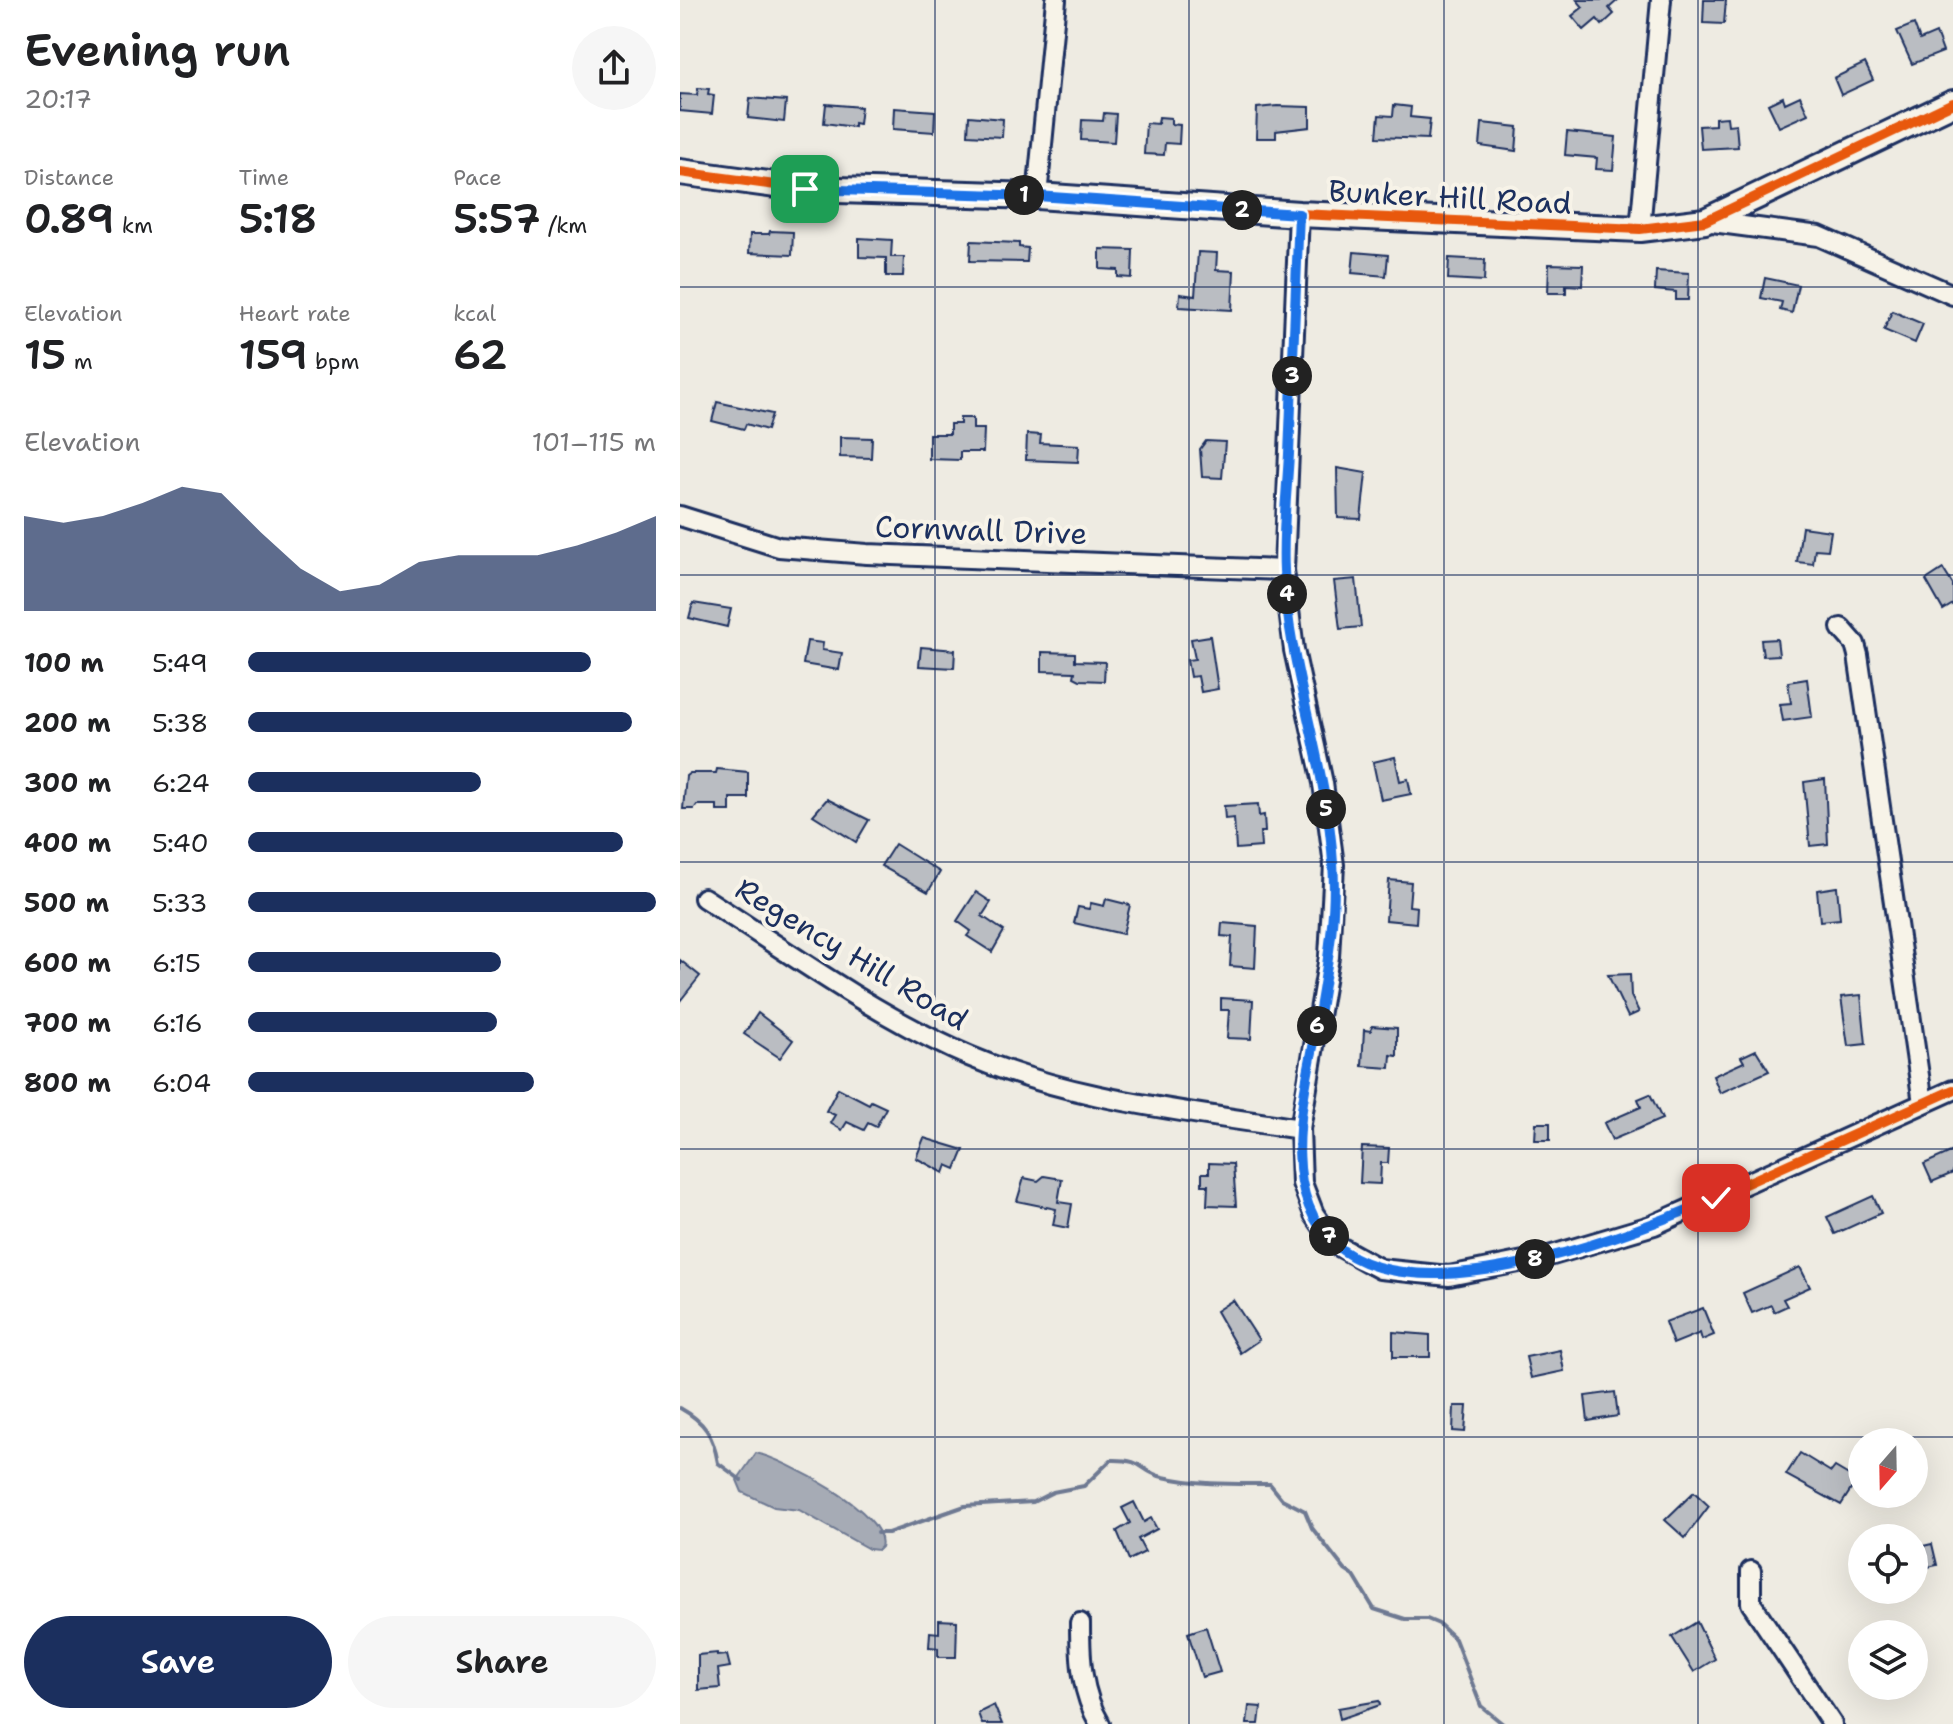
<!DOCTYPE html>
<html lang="en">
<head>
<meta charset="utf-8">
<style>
	body { margin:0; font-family:"Shantell Sans",sans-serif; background:#f6f6f6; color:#202124; height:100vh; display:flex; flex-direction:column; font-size:30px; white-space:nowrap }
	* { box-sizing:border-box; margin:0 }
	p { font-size:26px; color:#757577 }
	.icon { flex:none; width:44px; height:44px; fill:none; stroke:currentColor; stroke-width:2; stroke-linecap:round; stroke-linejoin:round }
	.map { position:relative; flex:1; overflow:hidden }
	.side { display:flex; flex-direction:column; background:#fff; width:680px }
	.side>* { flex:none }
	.needle { width:52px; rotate:200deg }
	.tools { position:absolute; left:1168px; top:1428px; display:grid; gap:16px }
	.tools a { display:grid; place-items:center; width:80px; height:80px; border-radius:50%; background:#fff; box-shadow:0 8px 32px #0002; font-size:40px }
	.pin { position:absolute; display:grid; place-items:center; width:68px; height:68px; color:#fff; margin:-34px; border-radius:16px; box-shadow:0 4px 12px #0006 }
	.km { position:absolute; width:40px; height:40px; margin:-20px; border-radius:50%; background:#222; color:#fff; font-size:22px; line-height:40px; text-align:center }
	.round { display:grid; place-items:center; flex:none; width:84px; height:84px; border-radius:42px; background:#f6f6f6 }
	.summary { display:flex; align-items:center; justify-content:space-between; height:136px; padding:0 24px }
	h1 { font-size:44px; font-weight:600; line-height:60px }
	.figures { display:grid; grid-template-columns:repeat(3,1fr); gap:12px; height:136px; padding:8px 24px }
	.figures div { display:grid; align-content:center }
	.figures b { font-size:40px; font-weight:600 }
	.figures small { font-size:22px; font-weight:400 }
	.figures p { font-size:22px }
	.chart { height:224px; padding:16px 24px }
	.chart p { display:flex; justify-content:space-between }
	.chart svg { width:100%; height:144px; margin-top:8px; fill:#1b2f5e; opacity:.7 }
	.button { display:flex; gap:16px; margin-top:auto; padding:16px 24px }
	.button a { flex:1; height:92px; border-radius:48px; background:#1b2f5e; color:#fff; font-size:32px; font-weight:600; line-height:92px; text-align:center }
	.button a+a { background:#f6f6f6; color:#202124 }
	ul { padding:0 24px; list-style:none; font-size:26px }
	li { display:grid; grid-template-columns:128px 96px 1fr; align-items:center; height:60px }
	li i { height:20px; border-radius:10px; background:#1b2f5e }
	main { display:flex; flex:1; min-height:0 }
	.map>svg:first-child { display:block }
</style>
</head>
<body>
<main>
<section class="side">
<div class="summary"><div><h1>Evening run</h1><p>20:17</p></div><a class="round"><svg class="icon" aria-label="share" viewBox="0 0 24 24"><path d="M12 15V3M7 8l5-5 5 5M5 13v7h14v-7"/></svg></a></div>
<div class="figures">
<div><p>Distance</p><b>0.89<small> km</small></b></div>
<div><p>Time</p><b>5:18</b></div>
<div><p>Pace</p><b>5:57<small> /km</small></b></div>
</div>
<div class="figures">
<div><p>Elevation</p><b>15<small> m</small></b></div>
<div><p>Heart rate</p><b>159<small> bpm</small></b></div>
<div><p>kcal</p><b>62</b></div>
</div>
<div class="chart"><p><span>Elevation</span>101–115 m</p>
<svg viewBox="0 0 160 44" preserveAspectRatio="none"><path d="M0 44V15L10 17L20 15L30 11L40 6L50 8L60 20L70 31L80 38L90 36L100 29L110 27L120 27L130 27L140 24L150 20L160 15V44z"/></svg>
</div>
<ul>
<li><b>100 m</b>5:49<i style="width:84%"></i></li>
<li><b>200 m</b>5:38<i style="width:94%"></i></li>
<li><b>300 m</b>6:24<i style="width:57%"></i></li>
<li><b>400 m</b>5:40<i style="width:92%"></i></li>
<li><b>500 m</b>5:33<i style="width:100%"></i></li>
<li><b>600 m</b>6:15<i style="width:62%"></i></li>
<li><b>700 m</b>6:16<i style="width:61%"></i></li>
<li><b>800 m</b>6:04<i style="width:70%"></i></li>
</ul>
<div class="button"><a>Save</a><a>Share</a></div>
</section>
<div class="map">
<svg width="1273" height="1724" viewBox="0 0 1273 1724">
	<rect width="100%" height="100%" fill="#eeebe2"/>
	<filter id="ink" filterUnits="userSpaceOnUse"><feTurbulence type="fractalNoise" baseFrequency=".0125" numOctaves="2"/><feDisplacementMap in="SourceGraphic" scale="16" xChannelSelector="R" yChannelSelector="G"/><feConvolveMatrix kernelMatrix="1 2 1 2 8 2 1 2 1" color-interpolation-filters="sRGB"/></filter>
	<g filter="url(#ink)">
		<!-- water -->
		<path fill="#a6abb5" stroke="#6e7992" stroke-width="2" d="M76,1453C104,1459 211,1514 201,1547L198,1550L189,1549L119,1510L94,1507L62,1492L57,1480Z"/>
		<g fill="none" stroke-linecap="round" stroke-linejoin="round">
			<!-- stream -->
			<g stroke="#6e7992" stroke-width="4">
				<path d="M0,1408C25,1422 33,1435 38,1463L61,1480"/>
				<path d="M197,1533H208L285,1506L353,1502L373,1492L404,1486L431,1460C466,1459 458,1471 483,1477C518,1485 554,1484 590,1484L602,1499L625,1511L632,1528L665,1570L674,1576L694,1609L725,1619H747L759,1624L775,1639L801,1706L823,1724"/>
			</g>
		</g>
		<!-- building -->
		<g fill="#babdc2" stroke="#1b2f5e" stroke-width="2">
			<path d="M897,0H938L929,8L934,14L922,25L917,19L904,30L892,16L903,7Z"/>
			<path d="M1024,0H1046L1044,24L1023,23Z"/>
			<path d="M1234,24L1240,40L1256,33L1263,52L1232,64L1217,31Z"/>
			<path d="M1185,63L1193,80L1161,95L1154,78Z"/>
			<path d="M18,88L29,89L28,94L34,95L32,114L0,111V94L17,95Z"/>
			<path d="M1120,96L1128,114L1099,127L1088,104L1103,97L1105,103Z"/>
			<path d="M70,98L106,101L104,122L68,118Z"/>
			<path d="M146,104L181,107L179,124L174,123V127L144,123Z"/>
			<path d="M714,105L731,107L730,117L750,119L748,139L697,137L699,115L713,116Z"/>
			<path d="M597,106L630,107V127L596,131V138H576L577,108Z"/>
			<path d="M214,108L255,111L254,132L213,129Z"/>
			<path d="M424,113L436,114L434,142L401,140L402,120L423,121Z"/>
			<path d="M289,116L323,119L322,137L288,135Z"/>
			<path d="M479,117L491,118V124L500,125L499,144L485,143L484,155L464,154L466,123L478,124Z"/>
			<path d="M1047,117L1048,125L1056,124L1058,147L1021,149L1019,126L1035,125V118Z"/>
			<path d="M802,123L838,127L836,151L800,146Z"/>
			<path d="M887,132L936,137L933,170L916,169L917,158L885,155Z"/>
			<path d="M90,231L113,232L112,255L69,253L70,234H89Z"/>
			<path d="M179,238L212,240L211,257H224L223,276H206V258L179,257Z"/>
			<path d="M291,241L339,243V247L348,248L347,262L290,261Z"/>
			<path d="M420,249L453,250L452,278L438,277V270L420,269Z"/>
			<path d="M518,252L537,253L536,270L554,271L552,310L499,307L500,294L515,296Z"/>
			<path d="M674,252L708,255L706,276L672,273Z"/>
			<path d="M769,258L805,260L804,281L768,279Z"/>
			<path d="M869,264L903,265L902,286L886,285V293H868Z"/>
			<path d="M976,271L1009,273L1008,300H996V292L975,290Z"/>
			<path d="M1085,278L1118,285L1112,313L1100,310L1102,302L1081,298Z"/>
			<path d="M1212,311L1243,324L1235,343L1204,330Z"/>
			<path d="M37,402L92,414L87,430L66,424L64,429L32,421Z"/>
			<path d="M280,418H293V429H304L303,452H280V460L249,459V434H270V424H280Z"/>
			<path d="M347,434L361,435L360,443L399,445L398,462L346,460Z"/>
			<path d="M160,437L192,438L191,458L160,457Z"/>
			<path d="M526,441L545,442L542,478L522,477L520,449Z"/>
			<path d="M657,468L686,473L681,519L658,518Z"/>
			<path d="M1122,527L1151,531L1148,550L1135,549L1133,564L1117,562Z"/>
			<path d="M1263,569L1273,585V604L1263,610L1246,580Z"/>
			<path d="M676,579L681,627L660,629L654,581Z"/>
			<path d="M13,603L51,609L47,627L9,618Z"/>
			<path d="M530,636L538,689L521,692L518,676L510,677L507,660L515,659L511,639Z"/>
			<path d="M1097,639L1099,655L1083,656L1081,640Z"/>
			<path d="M127,641L143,643L142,650L162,653L159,670L123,664Z"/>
			<path d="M241,647L275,650L274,668L239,666Z"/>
			<path d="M362,652L395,653V661L425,662L424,681L400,680L394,677L395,672L362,671Z"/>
			<path d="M1127,679L1132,717L1103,721L1100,704L1111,703L1108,682Z"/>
			<path d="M715,757L720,781L728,779L731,794L701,800L693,762Z"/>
			<path d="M37,769L68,772V798H50V811H37V805H17L14,809H3L6,776L10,773H36Z"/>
			<path d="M1145,779L1148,844L1130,846L1124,782Z"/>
			<path d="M147,799L189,820L176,842L133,815Z"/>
			<path d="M578,804L579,816L584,815L585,832H580L581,847L556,849L554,818L545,819L544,806Z"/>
			<path d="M215,844L260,872L248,892L201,866Z"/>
			<path d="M709,880L731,882L729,906L737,907L736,923L706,920Z"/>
			<path d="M1157,887L1160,919L1140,921L1137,890Z"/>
			<path d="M296,892L311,902L302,916L324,931L312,952L287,936L291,931L277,921Z"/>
			<path d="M426,899L450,905L443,934L394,923L398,907L409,909L411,903L424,906Z"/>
			<path d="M542,923L577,926L575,968L550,966L552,937L541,936Z"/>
			<path d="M0,960L20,976L0,1001Z"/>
			<path d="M950,974L951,996L959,1012L948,1017L928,975Z"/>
			<path d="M1181,995L1186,1044L1168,1046L1161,997Z"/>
			<path d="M541,998L573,1000L571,1039L547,1038L549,1010H541Z"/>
			<path d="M78,1013L113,1040L100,1058L64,1034Z"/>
			<path d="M692,1026L717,1028V1056L711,1055L710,1068L682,1066L684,1030L691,1031Z"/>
			<path d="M1076,1050L1089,1071L1040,1093L1033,1076L1064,1062L1061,1057Z"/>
			<path d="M158,1088L189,1104L191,1101L206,1108L196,1127L188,1123L184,1130L167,1122L162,1130L150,1123L155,1115L146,1111Z"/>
			<path d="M970,1094L982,1119L932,1140L924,1123L961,1107L958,1099Z"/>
			<path d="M856,1123H870V1140H855Z"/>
			<path d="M244,1138L284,1150L276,1169L267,1165L264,1173L236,1158Z"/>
			<path d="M682,1147L709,1148L708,1163H701L700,1184L680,1183Z"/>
			<path d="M1273,1151V1173L1252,1182L1244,1164Z"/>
			<path d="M529,1163L553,1164L556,1206L527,1205L528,1185H522V1173H529Z"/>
			<path d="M364,1176L382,1179L378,1202L392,1204L388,1228L373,1225L376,1209L337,1201L344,1178L358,1181Z"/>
			<path d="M1193,1196L1201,1213L1155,1234L1147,1217Z"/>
			<path d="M1120,1267L1130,1287L1103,1299L1107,1306L1094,1312L1091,1305L1072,1313L1063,1293Z"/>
			<path d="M553,1300L579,1340L560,1353L536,1311Z"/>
			<path d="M1023,1308L1034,1335L1022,1340L1020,1333L993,1344L985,1322Z"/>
			<path d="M713,1332L750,1335V1357H713Z"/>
			<path d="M880,1350L884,1371L851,1378L846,1357Z"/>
			<path d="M935,1392L938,1416L908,1421L905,1396Z"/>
			<path d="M774,1406H787L785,1432L773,1431Z"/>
			<path d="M1120,1453L1151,1472L1155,1467L1177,1480L1161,1505L1106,1475Z"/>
			<path d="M1014,1492L1029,1506L1005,1538L985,1520Z"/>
			<path d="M454,1502L464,1522L471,1518L477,1529L458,1539L465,1552L449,1560L437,1531L450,1523L442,1508Z"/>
			<path d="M1252,1544L1257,1565L1234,1570V1548Z"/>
			<path d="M259,1620L277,1621L276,1657H258V1648L249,1647L250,1632L259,1633Z"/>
			<path d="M1017,1622L1035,1659L1014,1672L992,1637Z"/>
			<path d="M526,1627L540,1672L522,1677L508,1633Z"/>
			<path d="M37,1653V1656L47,1655L50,1667L38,1669L40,1688L18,1690V1655Z"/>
			<path d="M699,1701L700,1705L660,1719L658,1708Z"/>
			<path d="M314,1705L322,1724H302L298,1713Z"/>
			<path d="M569,1706L581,1707L579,1724H567Z"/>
		</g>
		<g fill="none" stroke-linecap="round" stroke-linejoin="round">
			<!-- street casing -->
			<g stroke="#1b2f5e" stroke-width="24">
				<g id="street">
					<path d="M357,196L376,0"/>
					<path d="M619,214L604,570L614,650L643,783L654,865L649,957L620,1129L622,1183L634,1214L655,1244L700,1269L769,1276L869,1256L974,1225L1273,1090"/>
					<path d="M1025,221L1139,236L1273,295"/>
					<path d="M960,229L981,0"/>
					<path d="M0,516L99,547L187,554L604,570"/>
					<path d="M1161,628L1175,644L1178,655L1243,1103"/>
					<path d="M24,898C105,950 185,1008 273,1049C381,1099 504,1111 620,1129"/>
					<path d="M1071,1571V1603L1152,1724"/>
					<path d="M400,1623C400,1659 401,1692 420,1724"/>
				</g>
			</g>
			<!-- secondary casing -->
			<g stroke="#1b2f5e" stroke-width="30">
				<path id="secondary" d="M0,172L125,189L357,196L619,214L960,229L1025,221L1273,103"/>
			</g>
			<!-- street -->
			<use href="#street" stroke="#f7f3e8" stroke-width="18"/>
			<!-- secondary -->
			<use href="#secondary" stroke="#f7f3e8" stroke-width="24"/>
			<!-- cycleway casing -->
			<g stroke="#f7f3e8" stroke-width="15">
				<g id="cycleway">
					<path d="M0,172L125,189L357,196L619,214L960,229L1025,221L1273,103"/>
					<path d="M619,214L604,570L614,650L643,783L654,865L649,957L620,1129L622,1183L634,1214L655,1244L700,1269L769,1276L869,1256L974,1225L1273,1090"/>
				</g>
			</g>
			<!-- cycleway -->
			<use href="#cycleway" stroke="#e8590c" stroke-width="10"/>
		</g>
	</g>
	<g fill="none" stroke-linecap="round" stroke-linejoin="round" filter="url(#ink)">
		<!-- route casing -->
		<g stroke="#fff" stroke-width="16">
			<path id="route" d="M125,189L357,196L619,214C615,294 612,374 609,454C607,492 602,531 604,570C608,669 647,764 653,863C657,913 647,966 639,1015C628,1083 593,1189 655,1244C738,1318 947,1236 1036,1198"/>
		</g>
		<!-- route -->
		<use href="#route" stroke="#1a73e8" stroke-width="10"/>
	</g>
	<!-- grid -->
	<path fill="none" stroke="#1b2f5e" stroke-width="2" stroke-opacity="0.55" d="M255,0V1724M509,0V1724M764,0V1724M1018,0V1724M0,287H1273M0,575H1273M0,862H1273M0,1149H1273M0,1437H1273"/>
	<g text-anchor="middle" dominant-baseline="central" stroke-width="8" stroke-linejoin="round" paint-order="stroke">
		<!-- street labels -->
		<g font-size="30" fill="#1b2f5e" stroke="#f7f3e8">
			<text transform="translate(770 197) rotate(3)">Bunker Hill Road</text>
			<text transform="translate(301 530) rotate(2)">Cornwall Drive</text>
			<text transform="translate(172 954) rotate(31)">Regency Hill Road</text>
		</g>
	</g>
</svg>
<div class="tools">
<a><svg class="needle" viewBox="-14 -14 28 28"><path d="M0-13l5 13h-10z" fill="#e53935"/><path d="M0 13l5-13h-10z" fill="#757577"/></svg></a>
<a><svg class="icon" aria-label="locate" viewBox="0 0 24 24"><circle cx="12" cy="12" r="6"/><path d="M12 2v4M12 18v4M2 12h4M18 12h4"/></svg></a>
<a><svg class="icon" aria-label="layers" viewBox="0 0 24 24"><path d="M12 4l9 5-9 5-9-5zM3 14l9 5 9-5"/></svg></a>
</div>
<div class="pin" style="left:125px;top:189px;background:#1e9e55"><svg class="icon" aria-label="arrive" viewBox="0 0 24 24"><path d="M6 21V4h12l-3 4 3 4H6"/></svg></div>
<div class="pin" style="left:1036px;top:1198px;background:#d93025"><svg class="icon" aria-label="check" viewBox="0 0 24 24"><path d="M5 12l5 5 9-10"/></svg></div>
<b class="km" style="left:344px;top:195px">1</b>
<b class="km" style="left:562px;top:210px">2</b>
<b class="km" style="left:612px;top:376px">3</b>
<b class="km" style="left:607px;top:594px">4</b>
<b class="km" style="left:646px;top:809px">5</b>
<b class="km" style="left:637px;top:1026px">6</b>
<b class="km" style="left:649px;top:1236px">7</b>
<b class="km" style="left:855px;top:1259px">8</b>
</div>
</main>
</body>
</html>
